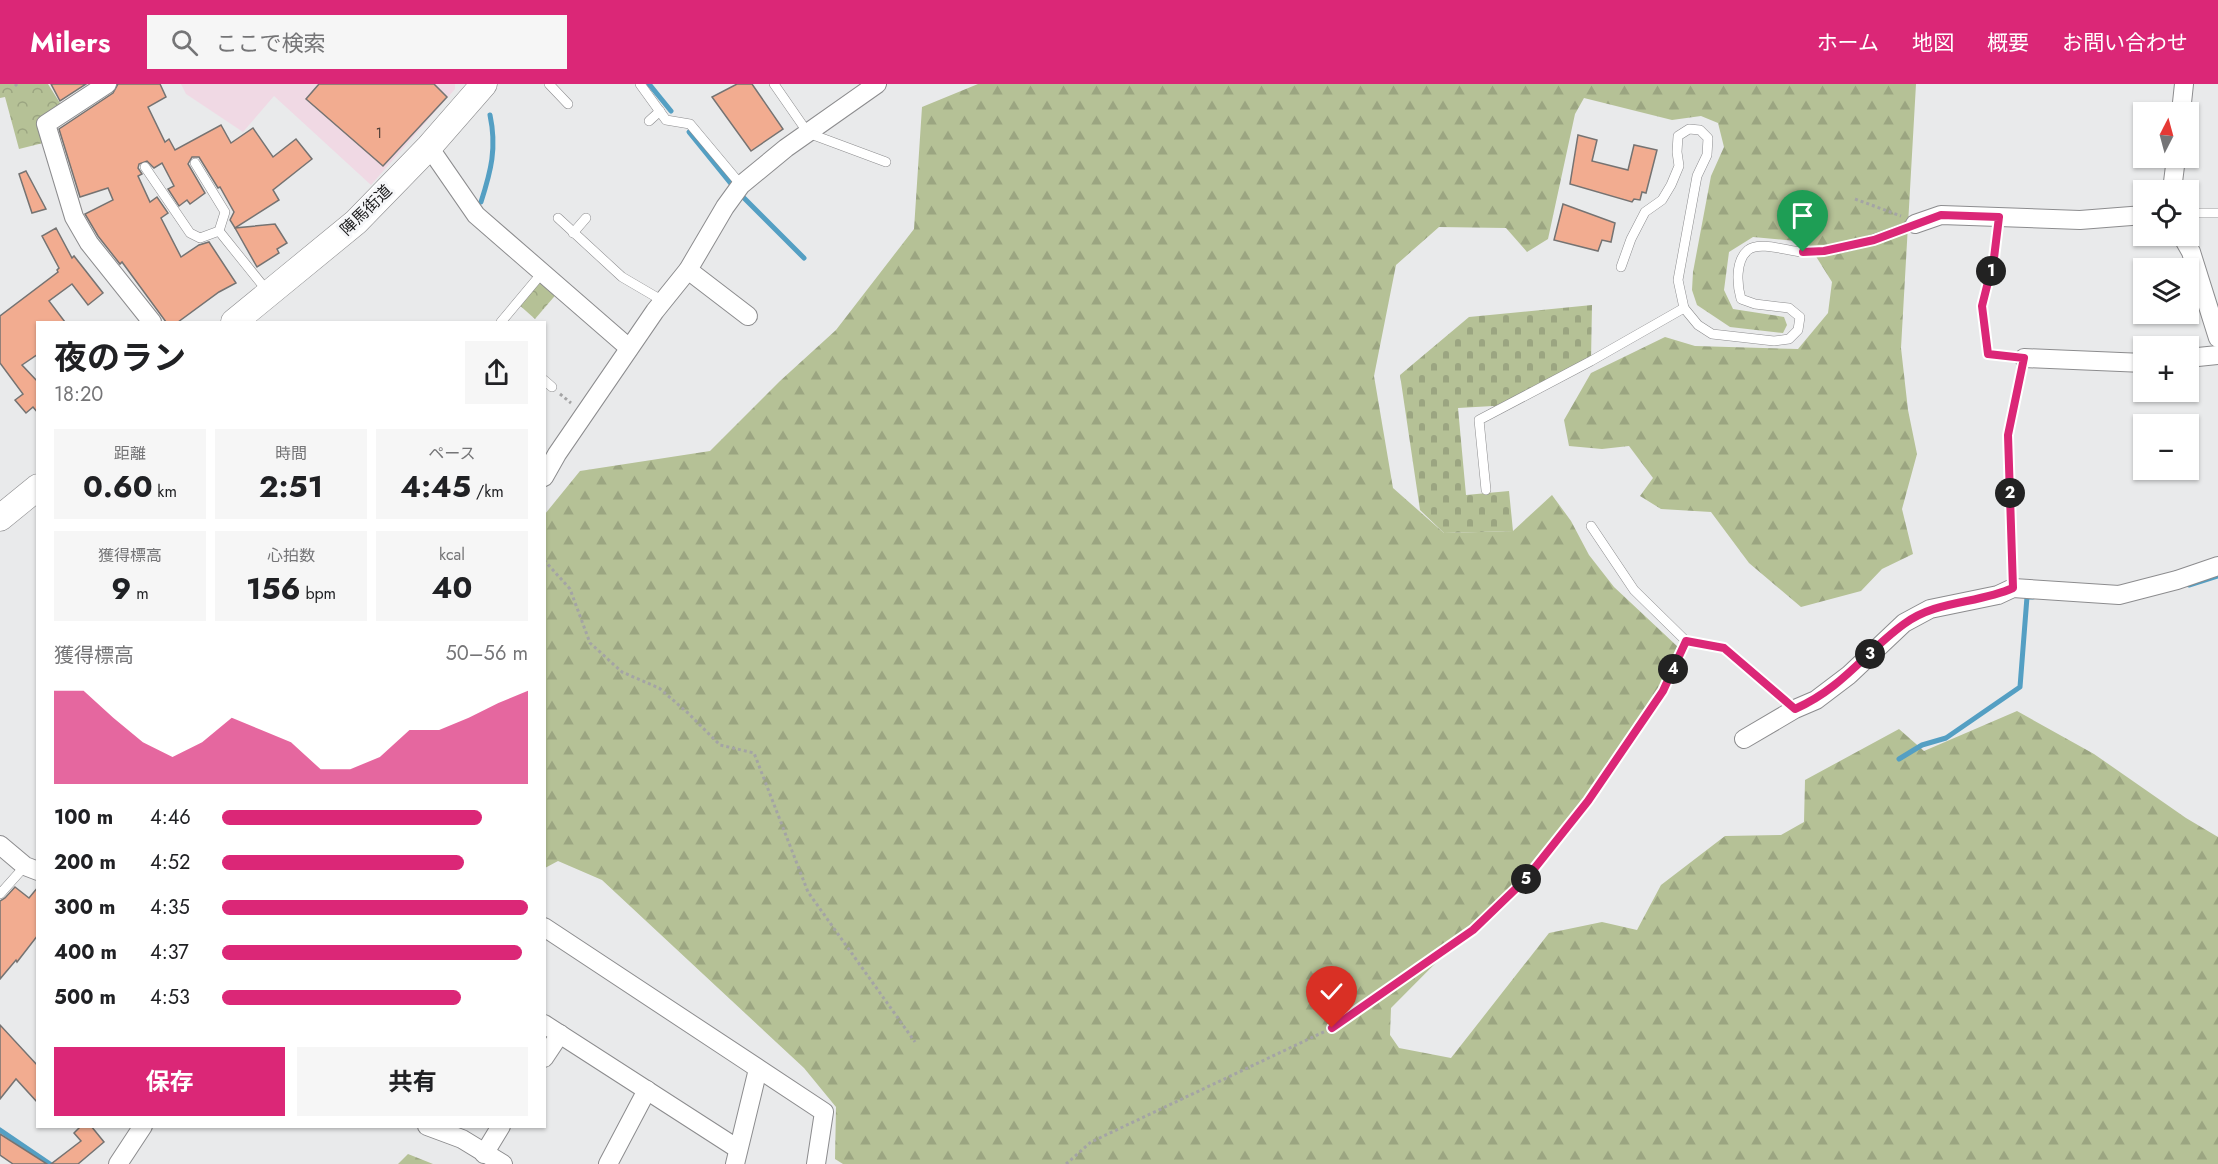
<!DOCTYPE html>
<html lang="ja">
<head>
<meta charset="utf-8">
<style>
	body { margin:0; font-family:Jost,"Noto Sans JP",sans-serif; background:#f6f6f6; color:#202124; height:100vh; display:flex; flex-direction:column; font-size:22px; white-space:nowrap }
	* { box-sizing:border-box; margin:0 }
	p { font-size:20px; color:#757577 }
	.icon { flex:none; width:33px; height:33px; fill:none; stroke:currentColor; stroke-width:2; stroke-linecap:round; stroke-linejoin:round }
	.map { position:relative; flex:1; overflow:hidden }
	.side { position:absolute; left:36px; top:237px; width:510px; height:807px; display:flex; flex-direction:column; background:#fff; border-radius:0px; box-shadow:0 2px 4px #0004 }
	.side>* { flex:none }
	.needle { width:39px; rotate:6deg }
	.controls { position:absolute; left:2133px; top:18px; display:grid; gap:12px }
	.controls a { display:grid; place-items:center; width:66px; height:66px; border-radius:0px; background:#fff; box-shadow:0 2px 4px #0004; font-size:30px }
	.pin { position:absolute; display:grid; place-items:center; width:51px; height:51px; color:#fff; margin:-62px -26px; border-radius:50% 50% 50% 0; rotate:-45deg; box-shadow:0 0 6px #0007 }
	.pin .icon { rotate:45deg }
	.km { position:absolute; width:30px; height:30px; margin:-15px; border-radius:50%; background:#222; color:#fff; font-size:16px; line-height:30px; text-align:center }
	.round { display:grid; place-items:center; flex:none; width:63px; height:63px; border-radius:0px; background:#f6f6f6 }
	.head { display:flex; align-items:center; justify-content:space-between; height:102px; padding:0 18px }
	h1 { font-size:33px; font-weight:700; line-height:45px }
	.stats { display:grid; grid-template-columns:repeat(3,1fr); gap:9px; height:102px; padding:6px 18px }
	.stats div { display:grid; align-content:center; border-radius:0px; background:#f6f6f6; text-align:center }
	.stats b { font-size:30px; font-weight:700 }
	.stats small { font-size:16px; font-weight:400 }
	.stats p { font-size:16px }
	.chart { height:168px; padding:12px 18px }
	.chart p { display:flex; justify-content:space-between }
	.chart svg { width:100%; height:108px; margin-top:6px; fill:#db2777; opacity:.7 }
	.button { display:flex; gap:12px; margin-top:auto; padding:12px 18px }
	.button a { flex:1; height:69px; border-radius:0px; background:#db2777; color:#fff; font-size:24px; font-weight:700; line-height:69px; text-align:center }
	.button a+a { background:#f6f6f6; color:#202124 }
	ul { padding:0 18px; list-style:none; font-size:20px }
	li { display:grid; grid-template-columns:96px 72px 1fr; align-items:center; height:45px }
	li i { height:15px; border-radius:8px; background:#db2777 }
	header { display:flex; align-items:center; gap:36px; box-sizing:border-box; height:84px; padding:0 30px; background:#db2777; color:#fff }
	header strong { font-size:28px }
	nav { display:flex; gap:33px; margin-inline-start:auto; font-size:21px }
	.search { width:420px; height:54px; background:#f6f6f6; display:flex; align-items:center; gap:15px; box-sizing:border-box; padding:0 21px; border-radius:0px; color:#757577; font-size:22px }
	.map>svg:first-child { display:block }
</style>
</head>
<body>
<header>
<strong>Milers</strong>
<div class="search"><svg class="icon" aria-label="search" viewBox="0 0 24 24"><circle cx="10" cy="10" r="6"/><path d="M15 15l6 6"/></svg>ここで検索</div>
<nav><a>ホーム</a><a>地図</a><a>概要</a><a>お問い合わせ</a></nav>
</header>
<div class="map">
<svg width="2218" height="1080" viewBox="0 0 2218 1080">
	<defs>
		<pattern id="forest-firs" width="22" height="20" patternUnits="userSpaceOnUse" patternTransform="scale(1.5)"><rect width="22" height="20" fill="#b5c196"/><path d="M5 1l3.5 6h-7zM16 11l3.5 6h-7z" fill="#9ba581"/></pattern>
		<pattern id="cemetery-stones" width="16" height="16" patternUnits="userSpaceOnUse" patternTransform="scale(1.5)"><rect width="16" height="16" fill="#b5c196"/><path d="M2 7V4a2 2 0 0 1 4 0v3zM10 15v-3a2 2 0 0 1 4 0v3z" fill="#9ba581"/></pattern>
		<pattern id="park-crowns" width="20" height="18" patternUnits="userSpaceOnUse" patternTransform="scale(1.5)"><rect width="20" height="18" fill="#b5c196"/><path d="M2 6a3 3 0 1 1 6 0M12 15a3 3 0 1 1 6 0" fill="none" stroke="#9ba581"/></pattern>
	</defs>
	<rect width="100%" height="100%" fill="#e9eaeb"/>
	<!-- commercial -->
	<path fill="#f0d9e4" d="M181,0H455V5L371,101L274,12L243,48L186,10Z"/>
	<!-- forest -->
	<g fill="url(#forest-firs)">
		<path d="M978,0H1916L1901,264L1908,326L1917,370L1902,425L1913,470L1882,485L1861,507L1801,523L1749,479L1711,428L1661,425L1640,412L1653,394L1629,362L1602,365L1569,362L1564,336L1591,289L1665,253L1695,262L1798,265L1828,229L1832,198L1807,158L1753,153L1729,168L1724,206L1733,225L1784,233L1787,241L1783,249L1730,243L1697,221L1692,206L1693,188L1711,92L1724,63L1718,39L1701,32L1672,36L1584,14L1575,30L1548,155L1527,168L1506,144L1439,143L1396,181L1374,292L1393,404L1444,449L1513,447L1552,411L1571,437L1589,471L1614,503L1678,563L1658,607L1579,722L1523,791L1391,924L1390,951L1399,964L1451,974L1549,849L1602,838L1637,846L1661,801L1725,752L1781,751L1804,738L1805,696L1899,645L1924,667L2017,627L2094,670L2186,734L2218,753V1080H843L835,1075L836,1023L804,984L602,796L558,777L545,784V430L580,387L710,367L780,297L836,246L914,145L922,23Z"/>
		<path d="M408,1070L433,1080H398Z"/>
	</g>
	<!-- cemetery -->
	<path fill="url(#cemetery-stones)" d="M1592,221L1591,277L1498,326L1493,322L1458,324L1466,411L1509,407L1513,447L1444,449L1420,426L1400,291L1469,233Z"/>
	<!-- park -->
	<g fill="url(#park-crowns)">
		<path d="M0,0H48L65,27L46,40L51,57L19,65L5,13L0,14Z"/>
		<path d="M537,195L559,207L535,235L517,219Z"/>
	</g>
	<g fill="none" stroke-linecap="round" stroke-linejoin="round">
		<!-- stream -->
		<g stroke="#549fc3" stroke-width="5">
			<path d="M649,0L671,27"/>
			<path d="M689,48L732,101"/>
			<path d="M740,110L804,174"/>
			<path d="M481,118C491,87 497,64 490,31"/>
			<path d="M2189,501L2218,492"/>
			<path d="M1899,675L1922,661L1946,654L2020,603L2027,513H2033"/>
			<path d="M0,1046L50,1080"/>
		</g>
	</g>
	<!-- building -->
	<g fill="#f2ac90" stroke="#757372" stroke-width="1.5">
		<path d="M51,0H86L60,17Z"/>
		<path d="M118,0H160L166,13L148,23L165,58L169,55L175,66L221,41L231,59L253,44L273,73L296,55L312,75L273,106L279,116L235,144L230,136L234,128L220,103L218,104L199,73H192L188,80L205,109L190,120L187,116L179,122L168,105L174,102L162,79L154,84L147,77L139,80L138,84L142,90L138,92L150,118L157,113L168,129L161,134L181,173L199,161L209,158L236,199L219,208L178,238H166L122,178L120,180L98,152L85,130L113,116L108,104L80,113L59,45L113,9Z"/>
		<path d="M319,0H434L447,13L383,82L306,15Z"/>
		<path d="M737,0H752L783,45L751,67L712,13Z"/>
		<path d="M1578,51L1597,56L1592,77L1628,86L1634,61L1657,66L1646,109L1642,108L1640,116L1634,115L1632,118L1570,100Z"/>
		<path d="M26,87L46,125L32,129L19,90Z"/>
		<path d="M1563,120L1615,139L1611,158L1602,156L1598,167L1554,156Z"/>
		<path d="M275,140L287,159L277,165L279,169L257,183L235,144Z"/>
		<path d="M56,144L72,174L74,172L103,209L88,221L72,200L49,217L65,238H38V270L22,281L38,298V329L33,323L26,329L15,316L23,310L0,279V232L58,188L57,186L59,184L42,152Z"/>
		<path d="M15,803L29,814L38,803V851L17,878L16,876L0,895V817L5,814Z"/>
		<path d="M0,941L38,982V1019L16,995L0,1015Z"/>
		<path d="M81,1042H91L104,1058L78,1080H51L81,1057L74,1049Z"/>
		<path d="M0,1050L47,1080H13L0,1071Z"/>
	</g>
	<g fill="none" stroke-linecap="round" stroke-linejoin="round">
		<!-- lane casing -->
		<g stroke="#8c8c8e" stroke-width="10">
			<g id="lane">
				<path d="M549,0L568,20"/>
				<path d="M640,0L666,36L690,40L741,101"/>
				<path d="M774,0L808,49L886,78"/>
				<path d="M649,37L660,27"/>
				<path d="M145,83L190,149L200,154L219,147L225,128L195,79"/>
				<path d="M2188,129H2218"/>
				<path d="M558,134L622,193L663,217"/>
				<path d="M219,147L268,208"/>
				<path d="M573,149L586,134"/>
				<path d="M1621,183L1631,155L1645,128L1662,116L1671,101L1679,82L1677,68L1678,52L1689,45L1700,46L1708,54L1707,71L1697,92L1678,196L1684,224L1698,241L1712,250L1774,257L1789,255L1798,246L1800,233L1789,224L1755,220L1741,215C1737,201 1735,177 1748,166C1759,157 1788,167 1802,168C1841,169 1880,153 1915,140"/>
				<path d="M501,238L542,189"/>
				<path d="M544,296L552,303"/>
				<path d="M1486,406L1479,336L1591,277L1684,224"/>
				<path d="M1591,442L1634,506L1686,557L1724,564L1795,625"/>
				<path d="M2013,504L2008,351L2024,274"/>
				<path d="M0,810L25,782"/>
			</g>
		</g>
		<!-- street casing -->
		<g stroke="#8c8c8e" stroke-width="20">
			<g id="street">
				<path d="M107,0L46,40L74,133L89,159L152,238"/>
				<path d="M2181,28L2184,0"/>
				<path d="M429,63L476,131L629,264"/>
				<path d="M2172,106L2176,74"/>
				<path d="M1915,140L1941,131L2080,136L2144,131"/>
				<path d="M2182,152L2191,168L2218,254"/>
				<path d="M688,186L748,232"/>
				<path d="M2024,274L2144,279"/>
				<path d="M2188,274L2218,271"/>
				<path d="M544,393L557,370L655,227L688,186L725,123L741,101L786,64L877,0"/>
				<path d="M1744,655L1795,625L1816,616L1849,591L1904,539L1930,525L1998,511L2013,504L2119,511L2177,496L2218,482"/>
				<path d="M0,761L25,782L38,787"/>
				<path d="M544,843L824,1028L816,1080"/>
				<path d="M544,940L738,1065"/>
				<path d="M544,974L560,950"/>
				<path d="M427,1042L462,1055L503,1080"/>
				<path d="M484,1070L501,1042"/>
				<path d="M118,1080L143,1042"/>
				<path d="M608,1080L647,1006"/>
				<path d="M735,1080L758,985"/>
			</g>
		</g>
		<!-- secondary casing -->
		<g stroke="#8c8c8e" stroke-width="27">
			<g id="secondary">
				<path d="M234,238L356,138L429,63L484,0"/>
				<path d="M0,434L38,403"/>
			</g>
		</g>
		<!-- path -->
		<g stroke="#a4a4a5" stroke-width="3" stroke-dasharray="3 3" stroke-linecap="butt">
			<path d="M15,0L17,2"/>
			<path d="M1855,115L1901,132"/>
			<path d="M1997,150L1994,174L1982,222L1988,270L2007,272"/>
			<path d="M560,310L571,319"/>
			<path d="M544,476L570,505L590,559L622,588L659,604L688,629L720,661L754,669L808,808L915,958"/>
			<path d="M1066,1080L1091,1058L1332,944L1473,846L1526,795L1588,717L1663,607L1681,569"/>
		</g>
		<!-- lane -->
		<use href="#lane" stroke="#fff" stroke-width="9"/>
		<!-- street -->
		<use href="#street" stroke="#fff" stroke-width="18"/>
		<!-- secondary -->
		<use href="#secondary" stroke="#fff" stroke-width="26"/>
	</g>
	<g fill="none" stroke-linecap="round" stroke-linejoin="round">
		<!-- route casing -->
		<g stroke="#fff" stroke-width="12">
			<path id="route" d="M1332,944L1473,846L1526,795L1588,717L1663,607L1686,557L1724,564L1795,625C1844,603 1864,569 1904,540C1936,516 1977,520 2013,504L2008,351L2024,274L1988,270L1982,222L1994,174L1999,133L1941,131L1874,156L1824,167L1803,168"/>
		</g>
		<!-- route -->
		<use href="#route" stroke="#db2777" stroke-width="8"/>
	</g>
	<g text-anchor="middle" dominant-baseline="central" stroke-width="6" stroke-linejoin="round" paint-order="stroke">
		<!-- number labels -->
		<g font-size="14" fill="#513f39">
			<text x="379" y="49">1</text>
		</g>
		<!-- street labels -->
		<g font-size="16" fill="#1b1b1c" stroke="#f6f7f9">
			<text transform="translate(366 126) rotate(-44)">陣馬街道</text>
		</g>
	</g>
</svg>
<div class="controls">
<a><svg class="needle" viewBox="-14 -14 28 28"><path d="M0-13l5 13h-10z" fill="#e53935"/><path d="M0 13l5-13h-10z" fill="#757577"/></svg></a>
<a><svg class="icon" aria-label="locate" viewBox="0 0 24 24"><circle cx="12" cy="12" r="6"/><path d="M12 2v4M12 18v4M2 12h4M18 12h4"/></svg></a>
<a><svg class="icon" aria-label="layers" viewBox="0 0 24 24"><path d="M12 4l9 5-9 5-9-5zM3 14l9 5 9-5"/></svg></a>
<a>+</a>
<a>−</a>
</div>
<div class="pin" style="left:1803px;top:168px;background:#1e9e55"><svg class="icon" aria-label="arrive" viewBox="0 0 24 24"><path d="M6 21V4h12l-3 4 3 4H6"/></svg></div>
<div class="pin" style="left:1332px;top:944px;background:#d93025"><svg class="icon" aria-label="check" viewBox="0 0 24 24"><path d="M5 12l5 5 9-10"/></svg></div>
<b class="km" style="left:1991px;top:187px">1</b>
<b class="km" style="left:2010px;top:409px">2</b>
<b class="km" style="left:1870px;top:570px">3</b>
<b class="km" style="left:1673px;top:585px">4</b>
<b class="km" style="left:1526px;top:795px">5</b>
<section class="side">
<div class="head"><div><h1>夜のラン</h1><p>18:20</p></div><a class="round"><svg class="icon" aria-label="share" viewBox="0 0 24 24"><path d="M12 15V3M7 8l5-5 5 5M5 13v7h14v-7"/></svg></a></div>
<div class="stats">
<div><p>距離</p><b>0.60<small> km</small></b></div>
<div><p>時間</p><b>2:51</b></div>
<div><p>ペース</p><b>4:45<small> /km</small></b></div>
</div>
<div class="stats">
<div><p>獲得標高</p><b>9<small> m</small></b></div>
<div><p>心拍数</p><b>156<small> bpm</small></b></div>
<div><p>kcal</p><b>40</b></div>
</div>
<div class="chart"><p><span>獲得標高</span>50–56 m</p>
<svg viewBox="0 0 160 44" preserveAspectRatio="none"><path d="M0 44V6L10 6L20 17L30 27L40 33L50 27L60 17L70 22L80 27L90 38L100 38L110 33L120 22L130 22L140 17L150 11L160 6V44z"/></svg>
</div>
<ul>
<li><b>100 m</b>4:46<i style="width:85%"></i></li>
<li><b>200 m</b>4:52<i style="width:79%"></i></li>
<li><b>300 m</b>4:35<i style="width:100%"></i></li>
<li><b>400 m</b>4:37<i style="width:98%"></i></li>
<li><b>500 m</b>4:53<i style="width:78%"></i></li>
</ul>
<div class="button"><a>保存</a><a>共有</a></div>
</section>
</div>
</body>
</html>
